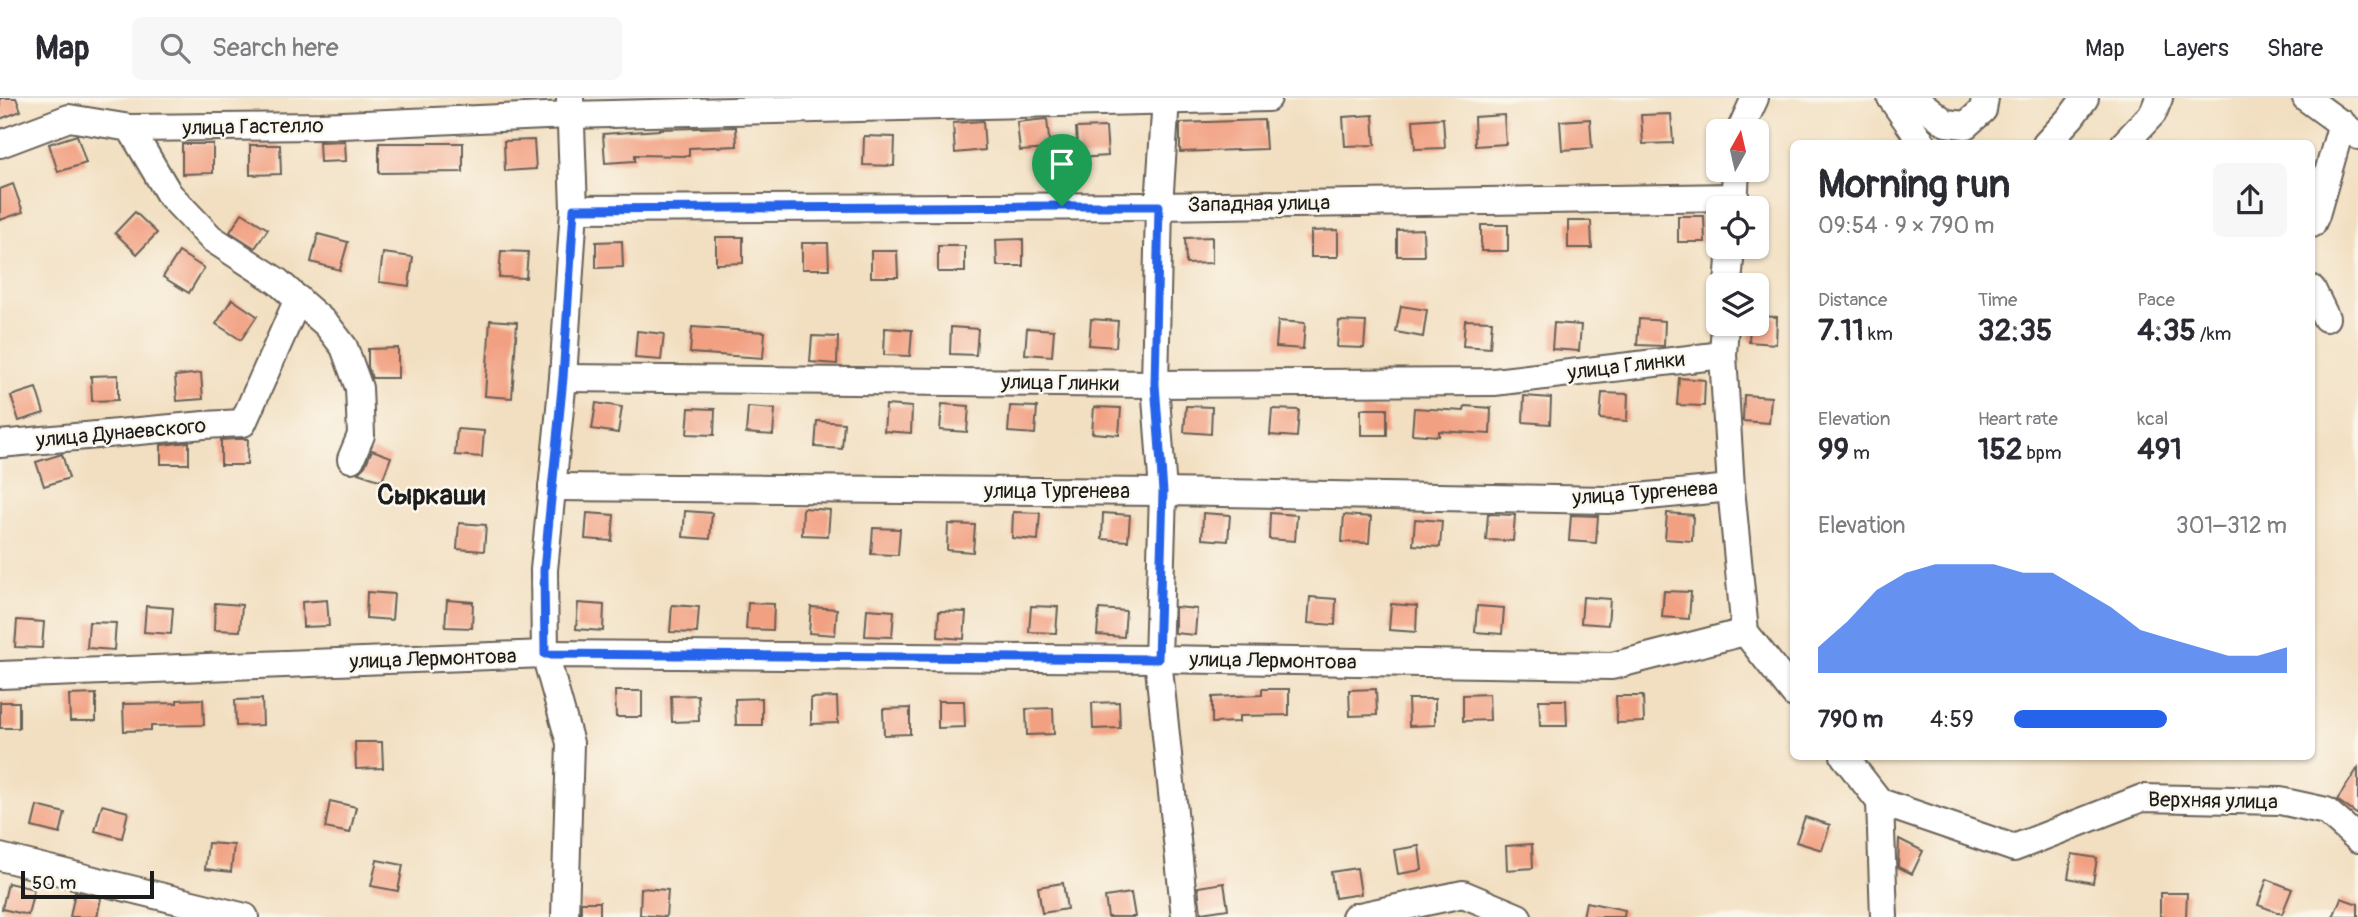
<!DOCTYPE html>
<html lang="en">
<head>
<meta charset="utf-8">
<style>
	body { margin:0; font-family:Pangolin,sans-serif; background:#f7f7f7; color:#2b2b33; height:100vh; display:flex; flex-direction:column; font-size:26px; white-space:nowrap }
	* { box-sizing:border-box; margin:0 }
	p { font-size:23px; color:#7c7c81 }
	.icon { flex:none; width:38px; height:38px; fill:none; stroke:currentColor; stroke-width:2; stroke-linecap:round; stroke-linejoin:round }
	.map { position:relative; flex:1; overflow:hidden }
	.side { position:absolute; left:1790px; top:42px; width:525px; height:620px; display:flex; flex-direction:column; background:#fff; border-radius:10px; box-shadow:0 2px 5px #0004 }
	.side>* { flex:none }
	.needle { width:46px; rotate:8deg }
	.fabs { position:absolute; left:1706px; top:21px; display:grid; gap:14px }
	.fabs a { display:grid; place-items:center; width:63px; height:63px; border-radius:10px; background:#fff; box-shadow:0 2px 5px #0004; font-size:35px }
	.scale { position:absolute; left:21px; bottom:18px; width:133px; box-sizing:border-box; padding-left:7px; border:4px solid #1c1c1c; border-top:0; font-size:19px; line-height:24px; white-space:nowrap; color:#1c1c1c; -webkit-text-stroke:5px #fbf7ec; paint-order:stroke }
	.pin { position:absolute; display:grid; place-items:center; width:60px; height:60px; color:#fff; margin:-72px -30px; border-radius:50% 50% 50% 0; rotate:-45deg; box-shadow:0 0 7px #0007 }
	.pin .icon { rotate:45deg }
	.round { display:grid; place-items:center; flex:none; width:74px; height:74px; border-radius:10px; background:#f7f7f7 }
	.head { display:flex; align-items:center; justify-content:space-between; height:119px; padding:0 28px }
	h1 { font-size:38px; font-weight:700; line-height:52px }
	.metrics { display:grid; grid-template-columns:repeat(3,1fr); gap:10px; height:119px; padding:7px 28px }
	.metrics div { display:grid; align-content:center }
	.metrics b { font-size:30px; font-weight:700 }
	.metrics small { font-size:19px; font-weight:400 }
	.metrics p { font-size:19px }
	.chart { height:196px; padding:14px 28px }
	.chart p { display:flex; justify-content:space-between }
	.chart svg { width:100%; height:126px; margin-top:7px; fill:#2563eb; opacity:.7 }
	ul { padding:0 28px; list-style:none; font-size:23px }
	li { display:grid; grid-template-columns:112px 84px 1fr; align-items:center; height:52px }
	li i { height:18px; border-radius:9px; background:#2563eb }
	header { display:flex; align-items:center; gap:42px; box-sizing:border-box; height:98px; padding:0 35px; background:#fff; border-bottom:2px solid #e1e1e2 }
	header strong { font-size:33px }
	nav { display:flex; gap:38px; margin-inline-start:auto; font-size:24px }
	.search { width:490px; height:63px; background:#f7f7f7; display:flex; align-items:center; gap:18px; box-sizing:border-box; padding:0 24px; border-radius:10px; color:#7c7c81; font-size:26px }
	.map>svg:first-child { display:block }
</style>
</head>
<body>
<header>
<strong>Map</strong>
<div class="search"><svg class="icon" aria-label="search" viewBox="0 0 24 24"><circle cx="10" cy="10" r="6"/><path d="M15 15l6 6"/></svg>Search here</div>
<nav><a>Map</a><a>Layers</a><a>Share</a></nav>
</header>
<div class="map">
<svg width="2358" height="819" viewBox="0 0 2358 819">
	<rect width="100%" height="100%" fill="#fbf7ec"/>
	<filter id="ink" filterUnits="userSpaceOnUse"><feTurbulence type="fractalNoise" baseFrequency=".0143" numOctaves="2"/><feDisplacementMap in="SourceGraphic" scale="14" xChannelSelector="R" yChannelSelector="G"/><feConvolveMatrix kernelMatrix="1 2 1 2 8 2 1 2 1" color-interpolation-filters="sRGB"/></filter>
	<filter id="wash" filterUnits="userSpaceOnUse"><feTurbulence type="fractalNoise" baseFrequency=".00686" numOctaves="4" result="noise"/><feDisplacementMap in="SourceGraphic" scale="28" xChannelSelector="R" yChannelSelector="G"/><feGaussianBlur stdDeviation="1.57" result="paint"/><feColorMatrix in="noise" values="0 0 0 0 0 0 0 0 0 0 0 0 0 0 0 0 0 1.4 0 .05"/><feComposite in="paint" operator="in"/></filter>
	<g filter="url(#wash)">
		<rect width="100%" height="100%" fill="#f2dfc1"/>
		<g id="blocks">
			<!-- building -->
			<g fill="#f2a082">
				<path d="M0,0H16L21,13L0,21Z"/>
				<path d="M1671,16L1673,45L1643,46L1641,17Z"/>
				<path d="M1373,17L1375,47L1345,48L1343,19Z"/>
				<path d="M1504,17L1506,46L1475,48L1474,19Z"/>
				<path d="M1443,20L1445,50L1415,51L1413,22Z"/>
				<path d="M1047,21L1050,51L1020,53L1017,24Z"/>
				<path d="M1590,21L1592,50L1562,52L1560,23Z"/>
				<path d="M1264,22L1266,51L1180,54V25Z"/>
				<path d="M983,23L985,52L955,55L953,25Z"/>
				<path d="M736,29L737,48L689,50V58L635,57V63L605,65L603,36L659,32V31Z"/>
				<path d="M1106,29L1108,58L1078,60L1076,30Z"/>
				<path d="M77,37L86,65L58,74L49,46Z"/>
				<path d="M864,38L895,39L894,68L863,67Z"/>
				<path d="M534,42L536,71L505,73L504,43Z"/>
				<path d="M345,43L346,63L320,64L319,44Z"/>
				<path d="M379,45H463V74L379,75Z"/>
				<path d="M182,46H213V75L182,76Z"/>
				<path d="M250,47H280L281,76L250,77Z"/>
				<path d="M13,86L23,114L0,122V91Z"/>
				<path d="M135,114L157,135L137,156L115,135Z"/>
				<path d="M242,115L268,131L255,150L230,134Z"/>
				<path d="M1678,118H1704L1705,144H1678Z"/>
				<path d="M1568,123H1591L1592,150H1568Z"/>
				<rect x="1481" y="127" width="27" height="26"/>
				<path d="M1423,131L1424,158H1397V132Z"/>
				<path d="M1338,132V159H1311V133Z"/>
				<path d="M318,136L348,144L340,172L311,164Z"/>
				<path d="M716,139H743V165L716,166Z"/>
				<path d="M1212,139V165L1186,166L1185,140Z"/>
				<path d="M1023,141V168H997L996,142Z"/>
				<path d="M622,143L623,169L596,170V144Z"/>
				<path d="M802,145H828L829,171H802Z"/>
				<rect x="938" y="148" width="27" height="26"/>
				<path d="M501,153L528,154L526,180L499,179Z"/>
				<path d="M871,153H897L898,179H871Z"/>
				<path d="M179,154L204,170L189,195L163,179Z"/>
				<path d="M383,155L413,159L409,188L379,184Z"/>
				<path d="M232,201L257,218L241,242L216,226Z"/>
				<path d="M1401,208L1427,212L1423,239L1396,234Z"/>
				<path d="M1757,218L1777,219L1776,246L1749,244L1750,226H1757Z"/>
				<path d="M1091,221L1118,223L1116,249L1089,247Z"/>
				<path d="M1639,221L1665,223L1664,248L1637,247Z"/>
				<path d="M490,222L517,224L512,300L485,298Z"/>
				<path d="M1465,222L1492,223L1490,250L1463,248Z"/>
				<path d="M1278,223L1305,225L1303,251L1276,249Z"/>
				<path d="M1339,223L1366,224L1364,250L1337,249Z"/>
				<path d="M1554,225L1581,227L1579,253L1552,251Z"/>
				<path d="M692,229L765,234L763,260L690,255Z"/>
				<path d="M951,229L978,231L976,257L950,256Z"/>
				<path d="M885,230L912,232L910,258L884,257Z"/>
				<path d="M1027,230L1054,232L1052,258L1025,256Z"/>
				<path d="M637,233L664,236L661,262L635,260Z"/>
				<path d="M812,238L838,239L837,266L810,264Z"/>
				<path d="M398,250V280H372L368,269V251Z"/>
				<path d="M201,275L203,301L177,303L175,278Z"/>
				<path d="M118,277V302L92,303L91,278Z"/>
				<path d="M1679,280L1705,282L1704,308L1677,307Z"/>
				<path d="M36,290L44,315L19,323L11,298Z"/>
				<path d="M1602,295L1628,296L1627,323L1600,321Z"/>
				<path d="M1744,297L1771,299L1769,325L1743,323Z"/>
				<path d="M1524,298L1551,300L1550,326L1523,324Z"/>
				<path d="M596,305L622,309L618,335L592,331Z"/>
				<path d="M942,306L969,308L967,334L940,332Z"/>
				<path d="M886,307L912,309L911,335L884,333Z"/>
				<path d="M1010,308L1037,309L1035,336L1008,334Z"/>
				<path d="M1186,308L1212,309L1211,336L1184,334Z"/>
				<path d="M1465,308L1491,310L1490,336L1439,333V338L1412,336L1414,310L1464,313Z"/>
				<path d="M748,309L775,311L773,337L746,335Z"/>
				<path d="M1094,309L1121,310L1119,337L1092,335Z"/>
				<path d="M689,310L715,311L714,337L687,336Z"/>
				<path d="M1272,311L1299,312L1297,339L1270,337Z"/>
				<rect x="1361" y="311" width="26" height="26"/>
				<path d="M817,323L844,325L842,351L815,349Z"/>
				<path d="M457,331L484,333L482,359L455,357Z"/>
				<path d="M236,341H248L247,367H221V342Z"/>
				<path d="M189,344V366H161V347Z"/>
				<path d="M372,352L391,359L382,383L358,375L365,368Z"/>
				<path d="M62,356L69,380L44,388L36,364Z"/>
				<path d="M803,410L830,412L828,438L802,437Z"/>
				<path d="M685,413L712,415L710,441L683,439Z"/>
				<path d="M1013,414L1040,415L1038,442L1012,440Z"/>
				<path d="M587,415L614,417L612,443L585,441Z"/>
				<path d="M1103,415L1130,417L1128,443L1102,441Z"/>
				<path d="M1203,415L1230,417L1228,443L1202,441Z"/>
				<path d="M1270,415L1297,417L1295,443L1269,441Z"/>
				<path d="M1667,415L1693,417L1692,443L1665,441Z"/>
				<path d="M1488,416L1515,417L1513,443L1486,442Z"/>
				<path d="M1344,417L1371,419L1369,445L1342,444Z"/>
				<path d="M1571,417L1598,418L1596,445L1569,443Z"/>
				<path d="M1415,421L1442,423L1440,449L1413,447Z"/>
				<path d="M459,425L486,427L484,453L457,451Z"/>
				<path d="M948,426L975,427L973,454L947,452Z"/>
				<path d="M873,430L900,431L898,457L871,456Z"/>
				<path d="M1664,493L1691,494L1689,521L1662,519Z"/>
				<path d="M367,494L394,496L392,522L366,520Z"/>
				<path d="M1310,499L1336,501L1335,527L1308,525Z"/>
				<path d="M1583,499L1610,501L1608,527L1581,525Z"/>
				<path d="M327,502L329,528L303,529L302,504Z"/>
				<path d="M447,502L473,504L472,530L445,529Z"/>
				<path d="M215,505L242,507L240,533L214,532Z"/>
				<path d="M578,505L604,507L603,533L576,531Z"/>
				<path d="M748,505L774,506L773,532L746,531Z"/>
				<path d="M1391,506L1417,508L1416,534L1389,532Z"/>
				<path d="M672,507L699,509L697,535L670,534Z"/>
				<path d="M146,508L173,510L171,536L144,534Z"/>
				<path d="M1031,508L1058,509L1056,535L1029,534Z"/>
				<path d="M1477,508L1504,510L1502,536L1475,534Z"/>
				<path d="M811,509L837,511L835,537L809,535Z"/>
				<path d="M1175,509L1197,511L1195,537L1175,535Z"/>
				<path d="M867,511L894,513L892,539L865,538Z"/>
				<path d="M1099,511L1126,513L1124,539L1097,537Z"/>
				<path d="M939,513L966,514L964,541L938,539Z"/>
				<path d="M17,522L44,524L42,550L15,549Z"/>
				<path d="M89,524L116,525L114,552L87,550Z"/>
				<path d="M1262,591H1289V617L1239,618V624L1212,625V599L1262,597Z"/>
				<path d="M1376,591L1377,617L1350,618L1349,592Z"/>
				<path d="M615,593H642V619H616Z"/>
				<path d="M96,596V623H70L69,597Z"/>
				<path d="M1489,596L1490,622L1463,623V597Z"/>
				<path d="M698,597L699,623L672,624L671,598Z"/>
				<path d="M1616,598H1643L1644,624L1617,625Z"/>
				<path d="M837,599L838,625L811,626V600Z"/>
				<path d="M762,600V627H736L735,601Z"/>
				<path d="M203,601L204,627L151,628V632L124,633L123,606L177,605V602Z"/>
				<path d="M262,601L263,627L236,628L235,602Z"/>
				<path d="M1408,601H1435V627L1409,628Z"/>
				<path d="M1539,602H1566L1567,628H1540Z"/>
				<path d="M938,603H964L965,629L938,630Z"/>
				<rect x="0" y="604" width="19" height="26"/>
				<path d="M1119,604L1120,630L1093,631L1092,605Z"/>
				<path d="M910,610V636L884,637L883,611Z"/>
				<path d="M1053,610L1054,636L1027,637L1026,611Z"/>
				<path d="M355,644H382L383,670L356,671Z"/>
				<path d="M2358,670V717L2337,702Z"/>
				<path d="M330,703L356,709L350,735L325,730Z"/>
				<path d="M102,707L128,714L122,740L95,733Z"/>
				<path d="M37,708L65,715L60,736L32,729Z"/>
				<path d="M1805,719L1830,727L1822,752L1796,744Z"/>
				<path d="M1899,741L1923,753L1912,776L1898,769Z"/>
				<path d="M208,745L234,747L231,774L205,771Z"/>
				<path d="M1532,746L1533,770L1507,772L1506,748Z"/>
				<path d="M1419,748L1422,772L1398,776L1394,752Z"/>
				<path d="M2072,756L2097,760L2093,785L2068,780Z"/>
				<path d="M377,762L403,767L398,793L371,788Z"/>
				<path d="M1357,770L1361,796L1335,800L1331,774Z"/>
				<path d="M2267,781L2292,791L2282,816L2258,807Z"/>
				<path d="M8,785L34,791L28,817L2,811Z"/>
				<path d="M1063,785L1067,811L1042,815L1038,789Z"/>
				<path d="M1224,785L1228,811L1201,815L1198,789Z"/>
				<path d="M641,790L668,792L666,819L640,817Z"/>
				<path d="M75,794L101,800L97,819H70Z"/>
				<path d="M1131,795L1135,819H1108L1105,799Z"/>
				<path d="M2160,795H2187L2186,819H2160Z"/>
				<path d="M2341,800L2358,806V819H2333Z"/>
				<rect x="581" y="804" width="19" height="15"/>
				<path d="M1586,804L1625,812L1624,819H1583Z"/>
			</g>
		</g>
	</g>
	<g filter="url(#ink)">
		<use href="#blocks" fill-opacity="0" stroke="#676056" stroke-width="2"/>
		<g fill="none" stroke-linecap="round" stroke-linejoin="round">
			<!-- minor casing -->
			<g stroke="#676056" stroke-width="30">
				<g id="minor">
					<path d="M1166,0L1159,108L1155,286L1163,394L1158,561L1185,819"/>
					<path d="M1891,0L1923,46"/>
					<path d="M1914,0L1946,25L1966,27L1983,12L1985,0"/>
					<path d="M2306,0L2358,38"/>
					<path d="M130,30L169,96L211,140L277,183L327,227L344,249L359,290L361,337L351,361"/>
					<path d="M1740,33L1755,0"/>
					<path d="M0,46L69,20L130,30L320,28L570,17L1268,0"/>
					<path d="M2046,46L2071,19L2085,0"/>
					<path d="M2124,46L2153,15L2159,0"/>
					<path d="M1734,110L1736,72"/>
					<path d="M574,111L1159,108L1734,99"/>
					<path d="M2312,126L2316,117L2342,25"/>
					<path d="M1728,187L1731,149"/>
					<path d="M2312,191L2326,220"/>
					<path d="M1725,226L1723,257L1731,390L1745,534L1794,596"/>
					<path d="M563,280L1155,286L1494,284L1723,257"/>
					<path d="M0,346L204,327L243,325L298,201"/>
					<path d="M552,389L1163,394L1607,402L1731,390"/>
					<path d="M0,577L545,556L1158,561L1612,568L1745,534"/>
					<path d="M1844,658L1880,704L2014,750L2142,700L2280,703L2326,713L2358,741"/>
					<path d="M1880,704L1884,819"/>
					<path d="M0,759L245,819"/>
					<path d="M565,819L570,645L545,556L544,472L563,280L574,111L570,0"/>
					<path d="M1355,819L1463,796L1518,819"/>
				</g>
			</g>
			<!-- minor -->
			<use href="#minor" stroke="#fff" stroke-width="26"/>
		</g>
	</g>
	<g fill="none" stroke-linecap="round" stroke-linejoin="round" filter="url(#ink)">
		<!-- route casing -->
		<g stroke="#fff" stroke-width="14">
			<path id="route" d="M1062,108H1159L1155,286L1163,394L1158,561L545,556L544,472L563,280L574,111Z"/>
		</g>
		<!-- route -->
		<use href="#route" stroke="#2563eb" stroke-width="9"/>
	</g>
	<g text-anchor="middle" dominant-baseline="central" stroke-width="5" stroke-linejoin="round" paint-order="stroke">
		<!-- street labels -->
		<g font-size="21" fill="#1c1c1c" stroke="#fbf7ec">
			<text transform="translate(253 29) rotate(-1)">улица Гастелло</text>
			<text transform="translate(1259 106) rotate(-1)">Западная улица</text>
			<text transform="translate(1626 268) rotate(-7)">улица Глинки</text>
			<text transform="translate(1060 285) rotate(1)">улица Глинки</text>
			<text transform="translate(121 335) rotate(-5)">улица Дунаевского</text>
			<text x="1057" y="393">улица Тургенева</text>
			<text transform="translate(1645 395) rotate(-4)">улица Тургенева</text>
			<text transform="translate(433 561) rotate(-2)">улица Лермонтова</text>
			<text transform="translate(1273 563) rotate(1)">улица Лермонтова</text>
			<text transform="translate(2213 703) rotate(1)">Верхняя улица</text>
		</g>
		<!-- district labels -->
		<g font-size="28" font-weight="bold" fill="#1c1c1c" stroke="#fbf7ec">
			<text x="431" y="397">Сыркаши</text>
		</g>
	</g>
</svg>
<div class="fabs">
<a><svg class="needle" viewBox="-14 -14 28 28"><path d="M0-13l5 13h-10z" fill="#e53935"/><path d="M0 13l5-13h-10z" fill="#7c7c81"/></svg></a>
<a><svg class="icon" aria-label="locate" viewBox="0 0 24 24"><circle cx="12" cy="12" r="6"/><path d="M12 2v4M12 18v4M2 12h4M18 12h4"/></svg></a>
<a><svg class="icon" aria-label="layers" viewBox="0 0 24 24"><path d="M12 4l9 5-9 5-9-5zM3 14l9 5 9-5"/></svg></a>
</div>
<div class="scale">50 m</div>
<div class="pin" style="left:1062px;top:108px;background:#1e9e55"><svg class="icon" aria-label="arrive" viewBox="0 0 24 24"><path d="M6 21V4h12l-3 4 3 4H6"/></svg></div>
<section class="side">
<div class="head"><div><h1>Morning run</h1><p>09:54 · 9 × 790 m</p></div><a class="round"><svg class="icon" aria-label="share" viewBox="0 0 24 24"><path d="M12 15V3M7 8l5-5 5 5M5 13v7h14v-7"/></svg></a></div>
<div class="metrics">
<div><p>Distance</p><b>7.11<small> km</small></b></div>
<div><p>Time</p><b>32:35</b></div>
<div><p>Pace</p><b>4:35<small> /km</small></b></div>
</div>
<div class="metrics">
<div><p>Elevation</p><b>99<small> m</small></b></div>
<div><p>Heart rate</p><b>152<small> bpm</small></b></div>
<div><p>kcal</p><b>491</b></div>
</div>
<div class="chart"><p><span>Elevation</span>301–312 m</p>
<svg viewBox="0 0 160 44" preserveAspectRatio="none"><path d="M0 44V35L10 26L20 15L30 9L40 6L50 6L60 6L70 9L80 9L90 15L100 21L110 29L120 32L130 35L140 38L150 38L160 35V44z"/></svg>
</div>
<ul>
<li><b>790 m</b>4:59<i style="width:56%"></i></li>
</ul>
</section>
</div>
</body>
</html>
